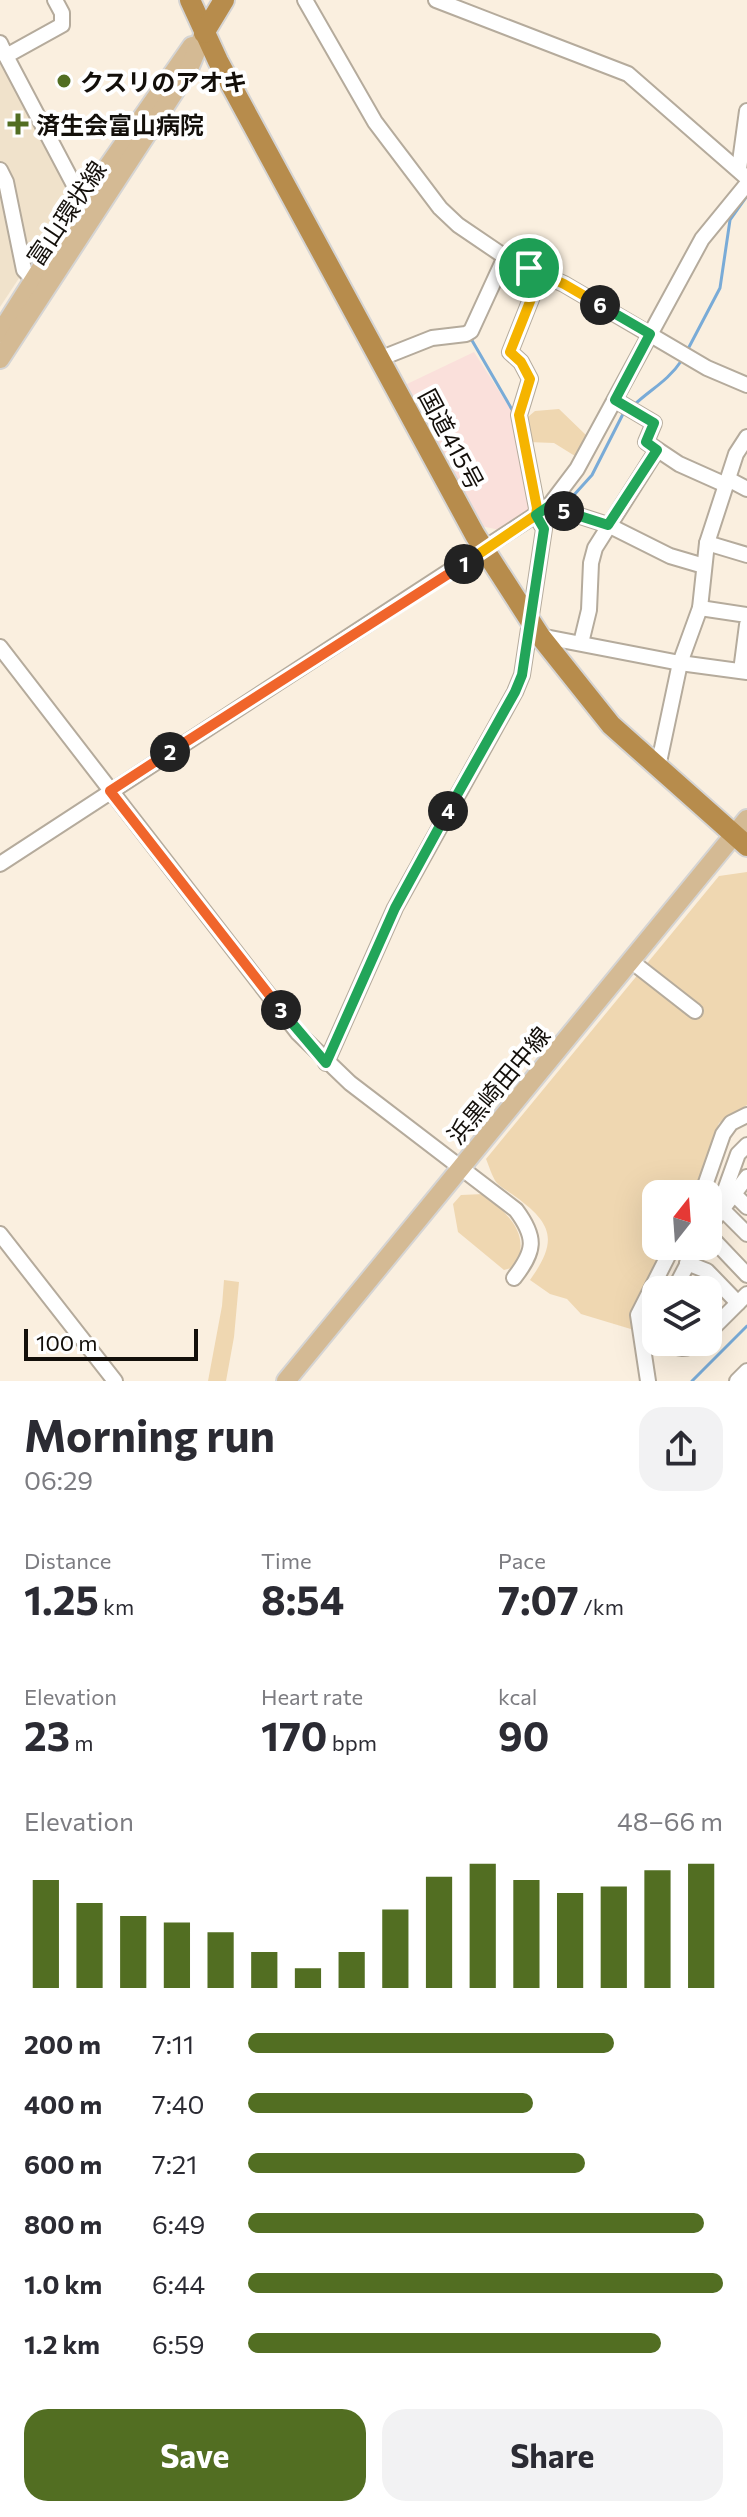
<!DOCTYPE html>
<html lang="en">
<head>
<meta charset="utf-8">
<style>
	body { margin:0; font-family:Commissioner,"Noto Sans JP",sans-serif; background:#f2f2f3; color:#2b2b33; height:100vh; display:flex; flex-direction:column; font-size:30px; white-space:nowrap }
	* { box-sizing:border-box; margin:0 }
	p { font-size:26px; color:#7c7c81 }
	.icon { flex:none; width:44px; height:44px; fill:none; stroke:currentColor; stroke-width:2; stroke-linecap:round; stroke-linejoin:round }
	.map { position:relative; height:1381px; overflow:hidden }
	.side { display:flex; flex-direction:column; background:#fff; flex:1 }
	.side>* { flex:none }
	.needle { width:52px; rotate:17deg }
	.fabs { position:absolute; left:642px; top:1180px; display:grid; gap:16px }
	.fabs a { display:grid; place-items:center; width:80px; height:80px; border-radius:16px; background:#fff; box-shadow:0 8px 32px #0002; font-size:40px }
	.scale { position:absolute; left:24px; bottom:20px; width:174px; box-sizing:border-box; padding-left:8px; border:4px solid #130f0a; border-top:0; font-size:22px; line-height:28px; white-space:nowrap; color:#130f0a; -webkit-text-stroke:6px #fff; paint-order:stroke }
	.pin { position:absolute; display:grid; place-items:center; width:68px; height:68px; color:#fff; margin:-34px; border:4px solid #fff; border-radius:50%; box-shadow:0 2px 8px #0007 }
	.km { position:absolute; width:40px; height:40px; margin:-20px; border-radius:50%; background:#222; color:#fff; font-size:22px; line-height:40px; text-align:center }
	.round { display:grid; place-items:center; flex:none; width:84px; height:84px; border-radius:24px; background:#f2f2f3 }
	.summary { display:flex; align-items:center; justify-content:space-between; height:136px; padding:0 24px }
	h1 { font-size:44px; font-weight:700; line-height:60px }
	.metrics { display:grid; grid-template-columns:repeat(3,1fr); gap:12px; height:136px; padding:8px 24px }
	.metrics div { display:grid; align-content:center }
	.metrics b { font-size:40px; font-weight:700 }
	.metrics small { font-size:22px; font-weight:400 }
	.metrics p { font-size:22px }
	.chart { height:224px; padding:16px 24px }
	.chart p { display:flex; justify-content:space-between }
	.chart svg { width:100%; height:144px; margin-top:8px; stroke:#526e22; stroke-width:6 }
	.button { display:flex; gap:16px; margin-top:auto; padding:16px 24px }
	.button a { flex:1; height:92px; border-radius:24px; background:#526e22; color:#fff; font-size:32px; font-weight:700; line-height:92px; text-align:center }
	.button a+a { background:#f2f2f3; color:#2b2b33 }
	ul { padding:0 24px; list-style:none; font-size:26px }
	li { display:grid; grid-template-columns:128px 96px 1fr; align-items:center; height:60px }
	li i { height:20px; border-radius:10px; background:#526e22 }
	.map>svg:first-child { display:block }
</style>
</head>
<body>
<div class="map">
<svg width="747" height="1381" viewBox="0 0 747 1381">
	<rect width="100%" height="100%" fill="#faefdf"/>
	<!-- built -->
	<path fill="#f0e2cb" d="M0,53L73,196L0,307Z"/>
	<!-- industrial -->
	<path fill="#fae0db" d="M474,352L513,413L532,507L500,530L481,526L407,384Z"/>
	<!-- green -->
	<g fill="#efd7b1">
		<path d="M559,409L587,436L575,456L554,443L528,442L522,422L535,411Z"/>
		<path d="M747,872V1105L719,1123L694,1194H656V1246H665L630,1315L634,1330L581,1314L567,1299L550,1294L530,1280C558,1241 553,1224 516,1197C510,1192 501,1188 496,1182C492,1176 489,1166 486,1159L719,876Z"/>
		<path d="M484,1194C507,1214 532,1233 515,1267L504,1270L458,1232L453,1204L461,1195Z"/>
		<path d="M224,1280L239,1282L234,1337L226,1381H208L222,1306Z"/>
	</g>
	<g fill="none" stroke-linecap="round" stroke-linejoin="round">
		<!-- stream -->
		<g stroke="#79abd7" stroke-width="3">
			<path d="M470,337L514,413"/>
			<path d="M688,349L720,288L730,220L747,196"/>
			<path d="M634,405C651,389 668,381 682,360"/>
			<path d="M564,506L592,475L624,412"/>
			<path d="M692,1381L747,1326"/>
		</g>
		<!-- minor casing -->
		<g stroke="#b5ab9c" stroke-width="18">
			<g id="minor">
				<path d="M305,0L375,122L440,208L458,225L511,261L564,284L707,368L747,385"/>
				<path d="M436,0L628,74L747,178"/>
				<path d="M0,43L6,56L62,25V13L55,0"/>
				<path d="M6,56L83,202"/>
				<path d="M739,169L747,111"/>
				<path d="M0,170L6,182L24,270L40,287"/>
				<path d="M379,359L432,338L466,334L471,331L505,257"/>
				<path d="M615,400L654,423L646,442L679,464L726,485"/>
				<path d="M728,479L747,489"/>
				<path d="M549,506L608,525L670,556L704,566"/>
				<path d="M707,543L747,555"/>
				<path d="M700,608L747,615"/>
				<path d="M540,636L680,663L747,672"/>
				<path d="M581,643L589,610L591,563L595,548L657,450"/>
				<path d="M0,647L298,1033L350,1083L516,1210C537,1238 535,1251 514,1278"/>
				<path d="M741,671L747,625"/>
				<path d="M658,767L680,663L700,608L707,543L736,454L747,437"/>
				<path d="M0,864L549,506L577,469L702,239L747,184"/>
				<path d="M631,961L695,1011"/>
				<path d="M326,1063L395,908L515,692L522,675L544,529L536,515L537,508L519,415L530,379L521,362L510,352L533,294L527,276L529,268"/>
				<path d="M733,1193L747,1207"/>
				<path d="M702,1194L723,1134L731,1123L747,1115"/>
				<path d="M721,1208L747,1234"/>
				<path d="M716,1215L738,1154L747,1145"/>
				<path d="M708,1228L747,1177"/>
				<path d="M0,1234L115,1381"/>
				<path d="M708,1234L747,1275"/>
				<path d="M687,1263L707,1271L738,1303"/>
				<path d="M674,1290L697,1246"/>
				<path d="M708,1333L747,1294"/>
				<path d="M664,1342C678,1349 686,1351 700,1342"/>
				<path d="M648,1381L638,1315L673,1246"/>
				<path d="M737,1381L747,1371"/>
			</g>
		</g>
		<!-- major casing -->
		<g stroke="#d5d4d3" stroke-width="22">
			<g id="major">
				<path d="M0,333L83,202L192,46"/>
				<path d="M0,359L188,71L204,33"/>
				<path d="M286,1381L747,819"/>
			</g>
		</g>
		<!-- highway casing -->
		<g stroke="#d5d4d3" stroke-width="24">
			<g id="highway">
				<path d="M190,0L218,61L475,535L540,636L611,725L747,846"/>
				<path d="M204,33L224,0"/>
			</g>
		</g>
		<!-- minor -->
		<use href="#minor" stroke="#fff" stroke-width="14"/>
		<!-- major -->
		<use href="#major" stroke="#d4ba94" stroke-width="18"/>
		<!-- highway -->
		<use href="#highway" stroke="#b78c4c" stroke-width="20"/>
	</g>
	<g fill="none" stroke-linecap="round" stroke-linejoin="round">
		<!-- split-1 casing -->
		<g stroke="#fff" stroke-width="16">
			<path id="split-1" d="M464,564L536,515L537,508L519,415L530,379L521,362L510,352L533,294L527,276L529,268"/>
		</g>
		<!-- split-2 casing -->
		<g stroke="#fff" stroke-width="16">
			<path id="split-2" d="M170,752L464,564"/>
		</g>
		<!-- split-3 casing -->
		<g stroke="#fff" stroke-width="16">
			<path id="split-3" d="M170,752L110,791L281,1010"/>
		</g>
		<!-- split-4 casing -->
		<g stroke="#fff" stroke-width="16">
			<path id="split-4" d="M281,1010L326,1063L395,908L448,811"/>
		</g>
		<!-- split-5 casing -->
		<g stroke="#fff" stroke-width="16">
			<path id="split-5" d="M448,811L515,692L522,675L544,529L536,515L549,506L564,511"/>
		</g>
		<!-- split-6 casing -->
		<g stroke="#fff" stroke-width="16">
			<path id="split-6" d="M564,511L608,525L657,450L646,442L654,423L615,400L650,334L600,305"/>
		</g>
		<!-- split-7 casing -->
		<g stroke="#fff" stroke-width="16">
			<path id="split-7" d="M529,268L564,284L600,305"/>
		</g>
		<!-- split-1 -->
		<use href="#split-1" stroke="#f5b400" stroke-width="10"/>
		<!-- split-2 -->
		<use href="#split-2" stroke="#f0652b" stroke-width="10"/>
		<!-- split-3 -->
		<use href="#split-3" stroke="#f0652b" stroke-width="10"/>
		<!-- split-4 -->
		<use href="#split-4" stroke="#22a559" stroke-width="10"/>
		<!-- split-5 -->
		<use href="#split-5" stroke="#22a559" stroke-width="10"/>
		<!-- split-6 -->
		<use href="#split-6" stroke="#22a559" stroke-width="10"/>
		<!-- split-7 -->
		<use href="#split-7" stroke="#f5b400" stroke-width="10"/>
	</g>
	<!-- markers -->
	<g fill="#526e22" stroke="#fff" stroke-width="3">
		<circle cx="64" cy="81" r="8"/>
		<path d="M14 112h8v8h8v8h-8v8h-8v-8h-8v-8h8z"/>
	</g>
	<g text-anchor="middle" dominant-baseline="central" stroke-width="8" stroke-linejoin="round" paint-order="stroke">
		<!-- poi labels -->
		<g font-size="24" font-weight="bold" fill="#130f0a" stroke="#fff" text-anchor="start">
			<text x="80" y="81">クスリのアオキ</text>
			<text x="36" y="124">済生会富山病院</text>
		</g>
		<!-- street labels -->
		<g font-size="24" fill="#130f0a" stroke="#fff">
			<text transform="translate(66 213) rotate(-56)">富山環状線</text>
			<text transform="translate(452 439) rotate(62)">国道415号</text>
			<text transform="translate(498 1085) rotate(-50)">浜黒崎田中線</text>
		</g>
	</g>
</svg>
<div class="fabs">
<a><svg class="needle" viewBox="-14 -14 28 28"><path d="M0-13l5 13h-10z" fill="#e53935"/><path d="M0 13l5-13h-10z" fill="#7c7c81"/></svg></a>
<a><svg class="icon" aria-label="layers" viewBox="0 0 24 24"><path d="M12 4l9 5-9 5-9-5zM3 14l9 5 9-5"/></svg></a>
</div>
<div class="scale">100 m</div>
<div class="pin" style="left:529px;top:268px;background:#1e9e55"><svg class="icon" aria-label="arrive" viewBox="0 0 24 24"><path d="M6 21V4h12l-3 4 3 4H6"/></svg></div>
<b class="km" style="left:464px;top:564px">1</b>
<b class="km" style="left:170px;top:752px">2</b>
<b class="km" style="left:281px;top:1010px">3</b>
<b class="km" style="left:448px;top:811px">4</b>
<b class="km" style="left:564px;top:511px">5</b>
<b class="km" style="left:600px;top:305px">6</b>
</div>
<section class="side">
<div class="summary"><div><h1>Morning run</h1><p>06:29</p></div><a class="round"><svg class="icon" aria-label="share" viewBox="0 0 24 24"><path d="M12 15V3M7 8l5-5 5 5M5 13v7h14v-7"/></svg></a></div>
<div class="metrics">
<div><p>Distance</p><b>1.25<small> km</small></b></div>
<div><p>Time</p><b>8:54</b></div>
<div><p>Pace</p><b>7:07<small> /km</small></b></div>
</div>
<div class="metrics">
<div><p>Elevation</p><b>23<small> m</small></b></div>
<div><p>Heart rate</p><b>170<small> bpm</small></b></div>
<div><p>kcal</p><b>90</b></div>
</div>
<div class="chart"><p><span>Elevation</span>48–66 m</p>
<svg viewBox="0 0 160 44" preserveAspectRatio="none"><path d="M5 44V11M15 44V18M25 44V22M35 44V24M45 44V27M55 44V33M65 44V38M75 44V33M85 44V20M95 44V10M105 44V6M115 44V11M125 44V15M135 44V13M145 44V8M155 44V6"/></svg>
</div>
<ul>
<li><b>200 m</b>7:11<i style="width:77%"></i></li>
<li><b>400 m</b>7:40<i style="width:60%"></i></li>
<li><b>600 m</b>7:21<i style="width:71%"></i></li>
<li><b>800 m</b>6:49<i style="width:96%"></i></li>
<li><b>1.0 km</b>6:44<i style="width:100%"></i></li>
<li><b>1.2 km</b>6:59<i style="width:87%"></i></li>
</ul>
<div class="button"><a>Save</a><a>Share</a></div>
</section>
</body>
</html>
